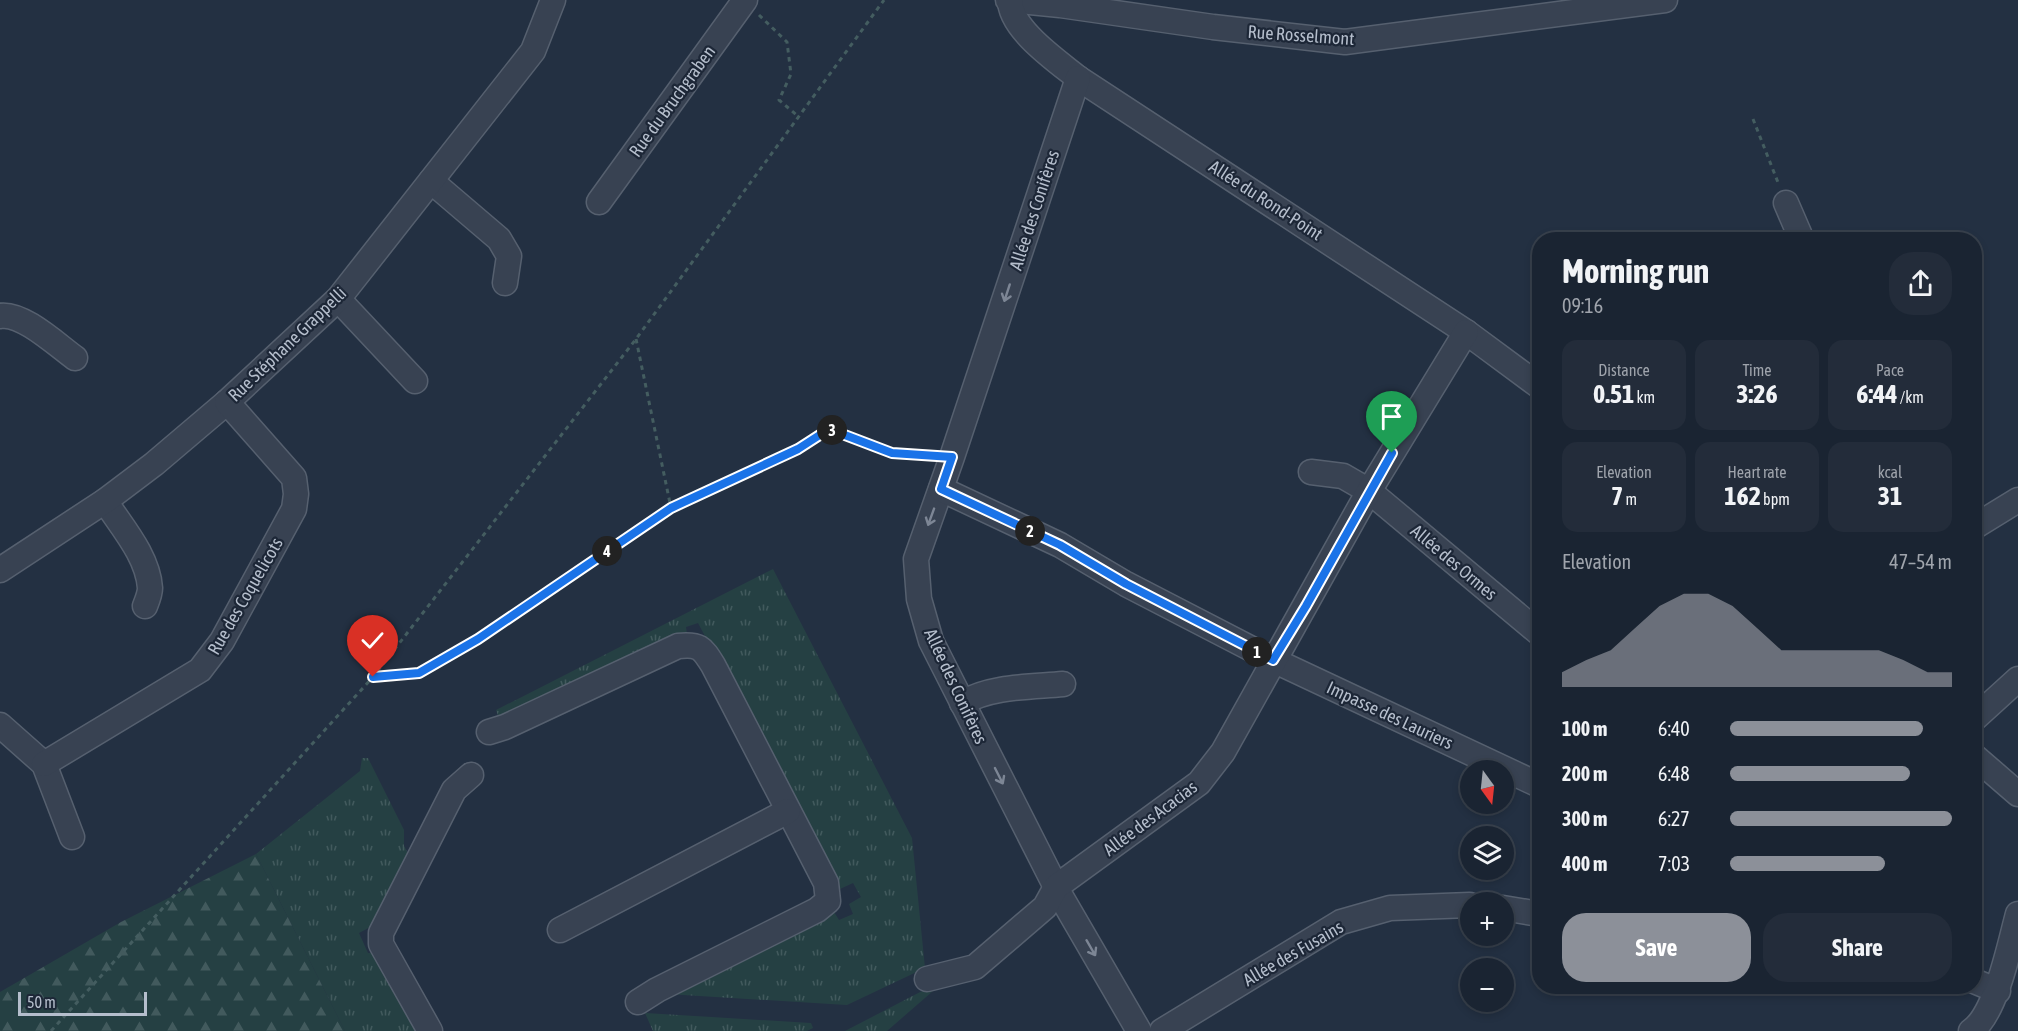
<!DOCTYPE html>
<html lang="en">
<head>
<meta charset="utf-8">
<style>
	body { margin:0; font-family:"Asap Condensed",sans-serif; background:#232c3a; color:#f1f3f6; height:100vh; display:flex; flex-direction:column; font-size:22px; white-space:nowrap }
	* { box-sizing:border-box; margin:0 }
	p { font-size:20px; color:#9fa4ac }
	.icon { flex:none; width:33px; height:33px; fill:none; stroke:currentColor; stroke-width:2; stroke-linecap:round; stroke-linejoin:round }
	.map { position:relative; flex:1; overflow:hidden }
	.details { position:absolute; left:1532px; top:232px; width:450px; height:762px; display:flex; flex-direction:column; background:#1a2432; border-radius:24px; box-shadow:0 3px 9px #0003,0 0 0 2px #38414d }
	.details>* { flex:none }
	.needle { width:39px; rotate:165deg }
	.controls { position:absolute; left:1460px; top:760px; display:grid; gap:12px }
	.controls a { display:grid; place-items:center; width:54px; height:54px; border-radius:50%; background:#1a2432; box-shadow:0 3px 9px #0003,0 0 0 2px #38414d; font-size:30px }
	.scale { position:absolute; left:18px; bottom:15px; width:129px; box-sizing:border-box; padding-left:6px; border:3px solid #b5becc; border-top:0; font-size:16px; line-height:21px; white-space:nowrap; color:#b5becc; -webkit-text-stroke:4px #1d2737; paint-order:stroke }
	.pin { position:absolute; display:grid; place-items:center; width:51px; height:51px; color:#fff; margin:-62px -26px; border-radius:50% 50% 50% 0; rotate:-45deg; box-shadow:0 0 6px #0007 }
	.pin .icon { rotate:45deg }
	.km { position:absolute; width:30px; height:30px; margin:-15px; border-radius:50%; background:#222; color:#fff; font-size:16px; line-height:30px; text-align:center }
	.round { display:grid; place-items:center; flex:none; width:63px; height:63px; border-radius:24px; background:#232c3a }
	.summary { display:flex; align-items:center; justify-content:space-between; height:102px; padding:0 30px }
	h1 { font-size:33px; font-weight:700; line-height:45px }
	.metrics { display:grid; grid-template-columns:repeat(3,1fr); gap:9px; height:102px; padding:6px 30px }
	.metrics div { display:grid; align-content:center; border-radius:15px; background:#232c3a; text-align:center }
	.metrics b { font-size:26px; font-weight:700 }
	.metrics small { font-size:16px; font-weight:400 }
	.metrics p { font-size:16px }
	.chart { height:168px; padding:12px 30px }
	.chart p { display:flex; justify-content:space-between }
	.chart svg { width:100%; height:108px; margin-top:6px; fill:#8c9099; opacity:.7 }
	.button { display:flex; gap:12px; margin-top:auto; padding:12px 30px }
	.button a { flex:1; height:69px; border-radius:24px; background:#8c9099; color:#fff; font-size:24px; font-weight:700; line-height:69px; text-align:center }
	.button a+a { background:#232c3a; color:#f1f3f6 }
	ul { padding:0 30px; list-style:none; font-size:20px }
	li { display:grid; grid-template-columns:96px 72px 1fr; align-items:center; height:45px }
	li i { height:15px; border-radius:8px; background:#8c9099 }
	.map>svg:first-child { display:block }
</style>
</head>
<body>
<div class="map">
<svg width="2018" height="1031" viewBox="0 0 2018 1031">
	<defs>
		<pattern id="grass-tufts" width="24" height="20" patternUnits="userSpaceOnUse" patternTransform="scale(1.5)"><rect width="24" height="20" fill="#254043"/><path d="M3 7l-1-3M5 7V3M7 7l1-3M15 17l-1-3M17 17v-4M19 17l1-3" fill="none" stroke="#425a5d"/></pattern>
		<pattern id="forest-firs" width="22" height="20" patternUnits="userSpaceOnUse" patternTransform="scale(1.5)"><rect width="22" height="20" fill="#254043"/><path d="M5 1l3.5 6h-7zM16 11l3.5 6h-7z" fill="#425a5d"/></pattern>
	</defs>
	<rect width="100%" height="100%" fill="#233042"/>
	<!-- grass -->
	<g fill="url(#grass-tufts)">
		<path d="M773,569L912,838L925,968L847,1005L667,994L834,912L839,920L853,914L849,904L861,897L853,883L840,889L698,623L686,627L687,634L500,721L496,710Z"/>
		<path d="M362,758H368L404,830V846L411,859L374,925L359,933L368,953H377L422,1031H345L256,854L360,771Z"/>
		<path d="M924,990L933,991L887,1031H845Z"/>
		<path d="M645,1013L811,1023L813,1028L807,1031H653Z"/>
	</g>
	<!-- forest -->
	<path fill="url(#forest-firs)" d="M256,854L345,1031H0V992L121,922Z"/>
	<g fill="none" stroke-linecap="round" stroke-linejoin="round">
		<!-- minor casing -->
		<g stroke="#56606f" stroke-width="27">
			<g id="minor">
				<path d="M1008,0L1060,5L1213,27L1345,42L1665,0"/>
				<path d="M1010,0C1010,29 1057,61 1078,78L1466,332L1539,386"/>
				<path d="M1078,78L952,457L916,559L919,599L931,641L1060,895L1139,1031"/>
				<path d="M431,181L499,239L509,256L505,283"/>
				<path d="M599,202L745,0"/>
				<path d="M1786,203L1802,240"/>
				<path d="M338,299L415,381"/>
				<path d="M0,316C22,312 57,345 75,358"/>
				<path d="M1311,472L1343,476L1369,491L1539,633"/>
				<path d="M941,489L1060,545L1126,584L1273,660L1539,785"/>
				<path d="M105,501C121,526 148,556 150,588C150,594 147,601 145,606"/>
				<path d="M1974,527L2018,500"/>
				<path d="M0,570L105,501L154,464L227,402L338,299L533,51L553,0"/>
				<path d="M962,703C991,686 1030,687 1063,684"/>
				<path d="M1974,719L2018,679"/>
				<path d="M0,725L44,764L72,837"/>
				<path d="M489,732L505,727L678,646C699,644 702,647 713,665L826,883L828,901L817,910L657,990L638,1002"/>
				<path d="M1974,756L2018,794"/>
				<path d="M44,764L200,670L222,641L294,509L296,494L294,478L227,402"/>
				<path d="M1503,908L1539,914"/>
				<path d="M560,930L788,811"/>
				<path d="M927,979L975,967L1045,907L1056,887L1199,783L1223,752L1369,491L1466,332"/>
				<path d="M1974,981L1998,991"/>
				<path d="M430,1031L381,944V933L454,790L471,775"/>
				<path d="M1162,1031L1341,922L1390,908L1470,905"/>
				<path d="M1971,1031C1996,1015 2010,943 2018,914"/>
			</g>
		</g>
		<!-- path -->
		<g stroke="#445d60" stroke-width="3" stroke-dasharray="4.5 4.5" stroke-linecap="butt">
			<path d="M759,15L787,42L791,74L779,100L799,117"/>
			<path d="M1753,119L1779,185"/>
			<path d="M636,339L671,508"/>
			<path d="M373,677L419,673L478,639L671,508L798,449L829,429L892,453L931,456"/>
			<path d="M51,1031L373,677L636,339L884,0"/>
		</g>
		<!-- minor -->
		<use href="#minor" stroke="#384252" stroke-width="24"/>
	</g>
	<!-- one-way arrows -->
	<defs><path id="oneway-shaft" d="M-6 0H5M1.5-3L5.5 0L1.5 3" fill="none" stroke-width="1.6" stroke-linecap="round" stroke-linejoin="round" transform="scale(1.5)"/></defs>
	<g stroke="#7d8695">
		<use href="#oneway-shaft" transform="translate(1007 293) rotate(108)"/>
		<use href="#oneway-shaft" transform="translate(931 517) rotate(110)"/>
		<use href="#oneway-shaft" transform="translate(999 776) rotate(63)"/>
		<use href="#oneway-shaft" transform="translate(1091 948) rotate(60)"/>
	</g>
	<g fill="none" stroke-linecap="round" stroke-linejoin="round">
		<!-- route casing -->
		<g stroke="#fff" stroke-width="12">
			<path id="route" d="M373,677L419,673L478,639L671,508L798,449L829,429L892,453L952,457L941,489L1060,545L1126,584L1273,660L1306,606L1392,453"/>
		</g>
		<!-- route -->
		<use href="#route" stroke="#1a73e8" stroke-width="8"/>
	</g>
	<g text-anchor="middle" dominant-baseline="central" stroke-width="4.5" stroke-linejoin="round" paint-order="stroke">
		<!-- street labels -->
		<g font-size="18" fill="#b5becc" stroke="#1d2737">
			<text transform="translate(1301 35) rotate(4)">Rue Rosselmont</text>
			<text transform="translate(672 101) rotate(-54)">Rue du Bruchgraben</text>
			<text transform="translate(1266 200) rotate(33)">Allée du Rond-Point</text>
			<text transform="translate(1034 210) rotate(-72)">Allée des Conifères</text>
			<text transform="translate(287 344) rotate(-44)">Rue Stéphane Grappelli</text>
			<text transform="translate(1454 562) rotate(40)">Allée des Ormes</text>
			<text transform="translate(245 596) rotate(-60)">Rue des Coquelicots</text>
			<text transform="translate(956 686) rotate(65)">Allée des Conifères</text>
			<text transform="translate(1390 715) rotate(25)">Impasse des Lauriers</text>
			<text transform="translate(1150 818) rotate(-37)">Allée des Acacias</text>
			<text transform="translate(1293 953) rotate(-30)">Allée des Fusains</text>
		</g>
	</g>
</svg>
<div class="controls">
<a><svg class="needle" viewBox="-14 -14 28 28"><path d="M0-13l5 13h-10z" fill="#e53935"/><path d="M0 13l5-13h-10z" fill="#9fa4ac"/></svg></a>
<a><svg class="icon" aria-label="layers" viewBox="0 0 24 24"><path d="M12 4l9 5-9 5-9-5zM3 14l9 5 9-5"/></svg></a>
<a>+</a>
<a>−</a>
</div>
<div class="scale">50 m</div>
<div class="pin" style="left:1392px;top:453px;background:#1e9e55"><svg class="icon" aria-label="arrive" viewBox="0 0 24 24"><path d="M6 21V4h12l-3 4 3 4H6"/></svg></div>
<div class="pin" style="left:373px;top:677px;background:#d93025"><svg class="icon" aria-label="check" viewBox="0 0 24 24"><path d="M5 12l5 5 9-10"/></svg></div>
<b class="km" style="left:1257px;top:652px">1</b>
<b class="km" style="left:1030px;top:531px">2</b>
<b class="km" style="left:832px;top:430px">3</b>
<b class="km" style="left:607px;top:551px">4</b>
<section class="details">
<div class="summary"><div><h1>Morning run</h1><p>09:16</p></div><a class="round"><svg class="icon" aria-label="share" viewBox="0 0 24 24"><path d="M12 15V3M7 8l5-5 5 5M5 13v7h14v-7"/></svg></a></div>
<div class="metrics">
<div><p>Distance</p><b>0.51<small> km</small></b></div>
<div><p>Time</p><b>3:26</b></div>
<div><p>Pace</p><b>6:44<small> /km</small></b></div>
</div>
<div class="metrics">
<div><p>Elevation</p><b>7<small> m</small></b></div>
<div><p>Heart rate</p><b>162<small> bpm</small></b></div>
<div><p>kcal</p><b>31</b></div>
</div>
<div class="chart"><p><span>Elevation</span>47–54 m</p>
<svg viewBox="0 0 160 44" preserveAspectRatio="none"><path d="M0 44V38L10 33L20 29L30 20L40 11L50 6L60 6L70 11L80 20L90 29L100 29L110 29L120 29L130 29L140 33L150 38L160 38V44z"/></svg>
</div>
<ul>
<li><b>100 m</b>6:40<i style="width:87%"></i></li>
<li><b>200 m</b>6:48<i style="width:81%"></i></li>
<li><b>300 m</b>6:27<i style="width:100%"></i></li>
<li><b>400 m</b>7:03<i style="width:70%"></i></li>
</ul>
<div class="button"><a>Save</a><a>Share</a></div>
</section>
</div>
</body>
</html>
